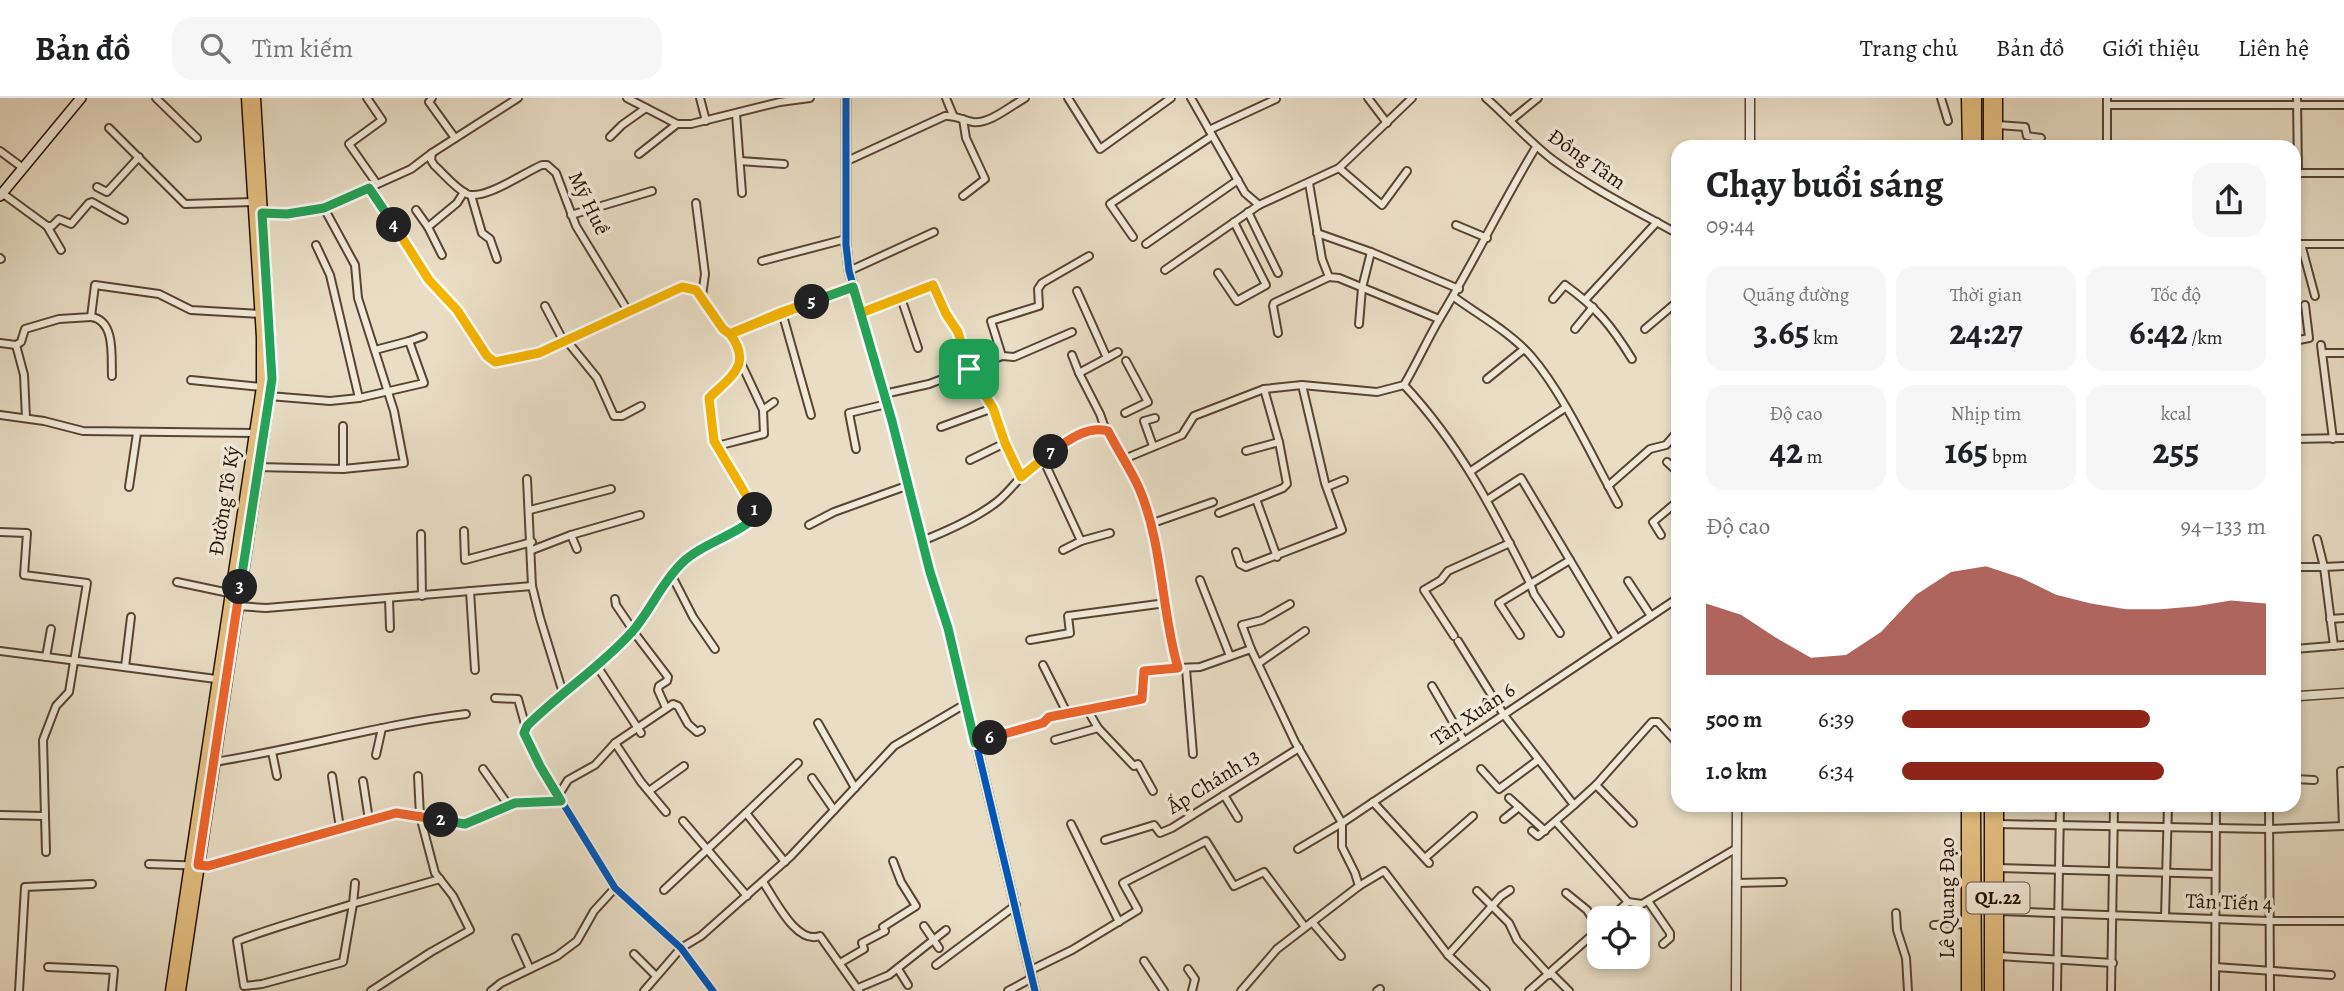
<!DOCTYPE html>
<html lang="vi">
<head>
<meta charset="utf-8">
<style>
	body { margin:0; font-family:Alegreya,serif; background:#f6f6f6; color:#202124; height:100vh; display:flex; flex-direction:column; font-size:26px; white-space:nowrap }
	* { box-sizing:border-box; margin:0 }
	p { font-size:23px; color:#757577 }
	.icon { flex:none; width:38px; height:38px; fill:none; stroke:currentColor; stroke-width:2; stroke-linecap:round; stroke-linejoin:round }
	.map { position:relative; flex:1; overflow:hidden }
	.sheet { position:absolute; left:1671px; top:42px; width:630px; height:672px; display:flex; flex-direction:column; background:#fff; border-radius:21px; box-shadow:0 4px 10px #0003 }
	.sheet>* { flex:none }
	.controls { position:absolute; left:1587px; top:808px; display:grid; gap:14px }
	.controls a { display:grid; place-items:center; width:63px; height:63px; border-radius:14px; background:#fff; box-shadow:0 4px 10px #0003; font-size:35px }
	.pin { position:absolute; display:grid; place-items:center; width:60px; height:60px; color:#fff; margin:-30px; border-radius:14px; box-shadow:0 4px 10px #0006 }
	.km { position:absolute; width:35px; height:35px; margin:-18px; border-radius:50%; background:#222; color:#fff; font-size:19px; line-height:35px; text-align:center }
	.round { display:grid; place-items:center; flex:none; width:74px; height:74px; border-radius:21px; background:#f6f6f6 }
	.head { display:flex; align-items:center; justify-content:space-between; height:119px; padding:0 35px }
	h1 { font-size:38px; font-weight:700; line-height:52px }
	.stats { display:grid; grid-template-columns:repeat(3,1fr); gap:10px; height:119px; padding:7px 35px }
	.stats div { display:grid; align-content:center; border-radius:18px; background:#f6f6f6; text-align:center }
	.stats b { font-size:35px; font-weight:700 }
	.stats small { font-size:19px; font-weight:400 }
	.stats p { font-size:19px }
	.chart { height:196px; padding:14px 35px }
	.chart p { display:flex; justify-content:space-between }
	.chart svg { width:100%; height:126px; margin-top:7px; fill:#8f2418; opacity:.7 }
	ul { padding:0 35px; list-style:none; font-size:23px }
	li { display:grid; grid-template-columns:112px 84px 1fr; align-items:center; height:52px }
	li i { height:18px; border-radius:9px; background:#8f2418 }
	header { display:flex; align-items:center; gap:42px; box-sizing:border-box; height:98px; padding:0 35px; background:#fff; border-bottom:2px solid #e0e0e0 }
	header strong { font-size:33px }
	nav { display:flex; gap:38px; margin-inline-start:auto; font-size:24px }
	.search { width:490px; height:63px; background:#f6f6f6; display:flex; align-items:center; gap:18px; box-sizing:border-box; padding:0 24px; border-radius:21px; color:#757577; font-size:26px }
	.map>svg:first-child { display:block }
</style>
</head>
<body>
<header>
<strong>Bản đồ</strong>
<div class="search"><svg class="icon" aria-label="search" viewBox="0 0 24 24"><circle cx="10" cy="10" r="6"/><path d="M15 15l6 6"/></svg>Tìm kiếm</div>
<nav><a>Trang chủ</a><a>Bản đồ</a><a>Giới thiệu</a><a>Liên hệ</a></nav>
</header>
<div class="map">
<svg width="2344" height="893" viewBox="0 0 2344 893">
	<rect width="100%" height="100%" fill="#e9dec5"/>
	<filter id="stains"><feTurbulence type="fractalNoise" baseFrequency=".00286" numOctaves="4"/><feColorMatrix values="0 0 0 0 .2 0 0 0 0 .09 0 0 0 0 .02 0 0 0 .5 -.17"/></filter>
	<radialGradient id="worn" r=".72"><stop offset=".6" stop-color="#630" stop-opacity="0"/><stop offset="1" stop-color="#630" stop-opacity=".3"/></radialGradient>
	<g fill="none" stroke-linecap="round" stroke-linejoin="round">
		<!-- minor casing -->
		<g stroke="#574432" stroke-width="10">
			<g id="minor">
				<path d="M156,0L197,40"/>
				<path d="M367,0L382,22L349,46L377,86"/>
				<path d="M432,0L429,4L455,40"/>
				<path d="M627,0L677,26H691L780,4L810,0"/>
				<path d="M700,0L706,23"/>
				<path d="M946,0L953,17"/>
				<path d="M1068,0L1100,51L1171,0"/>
				<path d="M1191,0L1245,95L1259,107L1339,70L1412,0"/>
				<path d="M1368,0L1387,25"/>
				<path d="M1486,0C1509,20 1529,44 1553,62C1594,92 1635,112 1678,136"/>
				<path d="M1941,0L1948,23"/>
				<path d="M2107,0V49"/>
				<path d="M2297,0L2298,75"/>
				<path d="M2107,7H2344"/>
				<path d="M736,16L742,95"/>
				<path d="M1511,22L1538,0"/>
				<path d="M1998,27L2025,29L2027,38L2041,40"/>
				<path d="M109,30L185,106L253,104"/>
				<path d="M1209,32L1276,1"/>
				<path d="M610,39L622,27L646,10"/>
				<path d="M0,53L23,70"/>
				<path d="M432,55L431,62L434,67C444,76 455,90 467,96C484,103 525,74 542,67H547L556,75L576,128L628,213"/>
				<path d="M639,56L677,26"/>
				<path d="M740,63L784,66"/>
				<path d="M847,63L945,18C955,17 962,22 973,24C990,26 1010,8 1025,0"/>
				<path d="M1339,70L1382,107L1407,73"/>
				<path d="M2296,75H2344"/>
				<path d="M1309,85L1322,161L1329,179L1339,180L1439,221"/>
				<path d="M97,89L107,94L139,59"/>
				<path d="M369,90L429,182L457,212L487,258L495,264L539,255L682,189L696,192L702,198L714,219L723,231L730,236L740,252L741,265L734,276L709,300L714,343L758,416C741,437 702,444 681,465C666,480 656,501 643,518C625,543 600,569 575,588C559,600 531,614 524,635L540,668L615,790L681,850L713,893"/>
				<path d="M2,95L47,128H52L59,121L71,126L89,105L92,104L124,122"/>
				<path d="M471,97L482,135L490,141L497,161"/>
				<path d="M963,98L985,81L966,40L963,21"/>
				<path d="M696,105L705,176L702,198"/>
				<path d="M416,112L428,129"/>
				<path d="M1248,114L1278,175"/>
				<path d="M262,115L287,116L324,110L411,71L432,55L518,0"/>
				<path d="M571,117L652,93"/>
				<path d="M1456,127L1487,140"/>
				<path d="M47,128L61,152"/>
				<path d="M1317,135L1371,154L1459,191"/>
				<path d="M1133,139L1110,106L1212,38"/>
				<path d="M1146,146L1238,82"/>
				<path d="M2294,146H2344"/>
				<path d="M2301,146L2315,198"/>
				<path d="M316,147L330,177L359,300"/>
				<path d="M442,157L428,129L457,105L464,94"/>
				<path d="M0,160L1,161"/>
				<path d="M762,163L846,141"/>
				<path d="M1165,172L1259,107"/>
				<path d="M849,173L934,134"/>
				<path d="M1218,175L1237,203L1266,187L1234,124"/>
				<path d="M1077,193L1107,260L1079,275L1100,316L1106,333"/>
				<path d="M1454,199C1480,218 1510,234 1531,258C1564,296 1593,361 1618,406"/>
				<path d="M1553,201L1565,187C1597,210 1611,227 1632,261"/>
				<path d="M1585,202L1657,124"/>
				<path d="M545,208L564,244"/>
				<path d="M782,214L811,317"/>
				<path d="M861,215L901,200"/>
				<path d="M91,219C116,222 111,260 112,278"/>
				<path d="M1359,226L1362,190L1371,154"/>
				<path d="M1575,231L1593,209"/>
				<path d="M1645,231L1678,203"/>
				<path d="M1278,235L1273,208L1274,205L1329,179"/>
				<path d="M730,236L782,214L853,189"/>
				<path d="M409,243L423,238"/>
				<path d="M567,243L597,280L614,318H622L641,308"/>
				<path d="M2294,243L2309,240L2305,207"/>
				<path d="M0,245L16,247"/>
				<path d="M16,247L21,244L25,231L59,221L91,219L95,187L159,196L191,212L261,216"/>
				<path d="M16,247L24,277L26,320"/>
				<path d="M2321,247L2333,341"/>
				<path d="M918,250L901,200L935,188C946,218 963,240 969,271L1002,258L991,223L1039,208L1038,191L1042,185L1089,158"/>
				<path d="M2322,255H2344"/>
				<path d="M1072,257L1079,275"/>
				<path d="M1002,258L1014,259L1072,234"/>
				<path d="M1107,260L1118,254"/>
				<path d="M741,265L763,312"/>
				<path d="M1487,281L1524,251"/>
				<path d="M191,282L262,289"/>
				<path d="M1404,287C1460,347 1493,412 1530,485L1534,496L1560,535"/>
				<path d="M884,296L929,286L969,271L993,310L1005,345L1022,379"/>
				<path d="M269,298L330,303L359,300L424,285L409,243L375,252"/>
				<path d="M1125,315L1148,304L1126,263"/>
				<path d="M0,317L44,323L83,333L255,335"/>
				<path d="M343,328V371"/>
				<path d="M941,329L993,310"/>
				<path d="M2294,341L2344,340"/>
				<path d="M717,348L764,336L763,312L774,304"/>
				<path d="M1153,348L1144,323L1155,320"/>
				<path d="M856,351L849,315L887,306"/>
				<path d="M1246,353L1279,344"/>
				<path d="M1043,361L1081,443L1110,435"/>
				<path d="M1124,361L1140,392L1150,426L1178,570L1200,569L1251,551L1295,644L1342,725L1298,751"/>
				<path d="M970,362L1005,345"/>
				<path d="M1667,364L1678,374"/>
				<path d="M256,369L343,371L404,365L394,313L358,200L355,167L324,110"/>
				<path d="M1471,373L1565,310"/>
				<path d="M527,381L532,488L540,520L563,595"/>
				<path d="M1608,388L1650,351L1666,347L1678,333"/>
				<path d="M129,389L137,335"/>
				<path d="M1327,389L1344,382"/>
				<path d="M1256,401L1283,390L1287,386L1279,344L1264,291"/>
				<path d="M1487,402L1521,380L1617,541"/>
				<path d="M530,412L611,391"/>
				<path d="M1219,415L1256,401L1277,459"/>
				<path d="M1150,426L1213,404"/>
				<path d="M809,427L834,414L909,387"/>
				<path d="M464,433L465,462L532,444"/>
				<path d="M0,434L27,435L24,477L87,485L69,594L56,608L43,642L45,718L0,717"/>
				<path d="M421,436L422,498"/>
				<path d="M571,437L640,417"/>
				<path d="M1661,437L1653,424L1678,403"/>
				<path d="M922,443C947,433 977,420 998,403C1009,394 1018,381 1028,372C1048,355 1080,326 1107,333L1124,361L1182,337L1194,318L1264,291L1302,287L1377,294L1404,287C1417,265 1427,242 1440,220C1474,164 1502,105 1536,49"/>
				<path d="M532,452L571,437L577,451"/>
				<path d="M1063,452L1081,443"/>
				<path d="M1236,454L1240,466L1246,469L1342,432L1325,385L1302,287"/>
				<path d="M2294,469H2324L2317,441"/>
				<path d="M672,478L693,519L715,551"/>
				<path d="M1200,482L1230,558"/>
				<path d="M1628,483L1651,518"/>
				<path d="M177,484L229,495"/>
				<path d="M470,493L475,572"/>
				<path d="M389,500L390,530"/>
				<path d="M615,501L616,507L633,532"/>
				<path d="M237,508L266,510L532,488"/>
				<path d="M2330,521L2344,520"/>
				<path d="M633,533L668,579L667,583L659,588L658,592L666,610"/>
				<path d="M1520,537L1499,505L1570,462"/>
				<path d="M1454,538L1424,492L1441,482L1448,473L1510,445"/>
				<path d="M1030,542L1070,535L1068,518L1166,505"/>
				<path d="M1458,543L1504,617L1574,707L1538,738L1532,733"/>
				<path d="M2334,548L2324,469L2344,468"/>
				<path d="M1251,551L1242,527L1262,522L1290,506"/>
				<path d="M2294,551L2344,547"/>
				<path d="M0,553L216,581"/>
				<path d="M46,559L51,531"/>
				<path d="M1259,565L1305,533"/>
				<path d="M1043,567L1067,615"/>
				<path d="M597,568L641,635"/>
				<path d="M125,569L131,519"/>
				<path d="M1186,571L1193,656"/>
				<path d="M1432,588L1464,643"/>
				<path d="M495,600L518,601L526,630"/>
				<path d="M1087,611L1098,630L1134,668L1138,666L1153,693"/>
				<path d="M818,625L855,690"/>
				<path d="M1055,642L1098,630"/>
				<path d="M615,645L673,606L678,608L688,626L697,634L701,632"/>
				<path d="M975,645L1043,625L1049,619L1142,601L1144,573L1178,570"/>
				<path d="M272,654L277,678"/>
				<path d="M376,657L382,630"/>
				<path d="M214,664C298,651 381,626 466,616"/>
				<path d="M483,671L509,708"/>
				<path d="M1481,671L1499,691L1538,662"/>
				<path d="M332,678L340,730"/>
				<path d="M812,680L834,712"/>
				<path d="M2294,681L2314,682"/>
				<path d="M363,683L369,722"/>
				<path d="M1596,687L1633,725"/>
				<path d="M649,693L684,668"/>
				<path d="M1224,697L1238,720"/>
				<path d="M558,698L568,682L595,667L615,645L641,684L666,714"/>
				<path d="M1509,700L1545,733"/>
				<path d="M1373,704L1429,765"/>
				<path d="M1574,707L1596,687L1652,624H1658L1678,646"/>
				<path d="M2269,707L2270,893"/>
				<path d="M746,715L798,665"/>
				<path d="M45,718L46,754"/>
				<path d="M1504,721L1519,709"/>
				<path d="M683,723L747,798"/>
				<path d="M1556,724L1628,804"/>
				<path d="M1071,726L1119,824"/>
				<path d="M1998,726L2270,731L2344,728"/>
				<path d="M2343,728L2341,673H2344"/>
				<path d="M1105,742L1154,727L1160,735L1172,730L1299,650"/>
				<path d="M1425,760L1473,718"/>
				<path d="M149,766L208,768L396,715L465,726L515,705L561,703"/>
				<path d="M1998,770L2215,776"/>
				<path d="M763,784C775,801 796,847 820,838L859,893"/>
				<path d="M355,785L353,806L343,864L262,886L244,888L237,843C277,828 318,817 359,804L440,781"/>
				<path d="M1736,785L1783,784"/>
				<path d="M1359,788L1384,773L1448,857L1486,893"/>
				<path d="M664,792L746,715L785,764"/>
				<path d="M1477,793L1509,825L1517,842L1549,877"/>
				<path d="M1566,795L1587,812L1599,831"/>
				<path d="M1648,803L1670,835V840L1663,846"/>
				<path d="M1998,813L2269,823H2344"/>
				<path d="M1896,815L1897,832L1906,860L1908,893"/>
				<path d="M2165,819L2168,707"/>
				<path d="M1609,821L1628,804L1642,806L1737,750"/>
				<path d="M1312,824L1341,858"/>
				<path d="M1934,827L1970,826"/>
				<path d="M924,828L939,850"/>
				<path d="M516,840L530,871"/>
				<path d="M634,856L656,878"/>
				<path d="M1448,857L1501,798L1510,792"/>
				<path d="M1999,858L2113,865"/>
				<path d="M1144,863L1164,893"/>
				<path d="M840,865L864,851L862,845L885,833L883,829L916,808L901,784L893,763"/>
				<path d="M936,867L1016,807"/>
				<path d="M48,869L114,872L112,893"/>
				<path d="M2215,869L2331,877"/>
				<path d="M898,871L908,887"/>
				<path d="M1188,871L1195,881L1192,893"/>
				<path d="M1031,872L1072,852L1138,812L1123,785L1206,743L1234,788L1264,774L1305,829"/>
				<path d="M1551,875L1569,893"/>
				<path d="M858,890L889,877L946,832"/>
				<path d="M19,893L25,789L92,786"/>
				<path d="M371,893L431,854L470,832L453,798L435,775L420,718L418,678"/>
				<path d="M491,893L501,885L557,858L577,843L594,813L615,790"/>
				<path d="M644,893L681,850L701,838L791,758L894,648L967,605"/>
				<path d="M1008,893L1032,880"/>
				<path d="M1241,893L1277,851L1359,788L1355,775L1342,749V725L1678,500"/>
				<path d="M1377,893L1380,891"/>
				<path d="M1529,893L1600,830"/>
				<path d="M2057,893L2060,707"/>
				<path d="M2111,893L2114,707"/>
				<path d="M2215,893L2216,707"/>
			</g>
		</g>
		<!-- tertiary casing -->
		<g stroke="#574432" stroke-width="11">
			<g id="tertiary">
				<path d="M846,0V147L849,173L892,323L930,474L949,531L1035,893"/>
				<path d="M1750,49V0"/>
				<path d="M2294,604L2299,598L2344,595"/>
				<path d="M1736,893L1737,707"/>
			</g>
		</g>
		<!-- secondary casing -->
		<g stroke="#261001" stroke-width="12">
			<path id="secondary" d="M0,98L81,0"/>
		</g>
		<!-- primary casing -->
		<g stroke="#261001" stroke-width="13">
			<g id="primary">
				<path d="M171,893L262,289V239L247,0"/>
				<path d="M180,893L272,281L255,0"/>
			</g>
		</g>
		<!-- trunk casing -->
		<g stroke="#261001" stroke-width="13">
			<g id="trunk">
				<path d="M1967,0L1968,49"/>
				<path d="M1997,0V49"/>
				<path d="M1976,49V0"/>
				<path d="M1989,49V0"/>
				<path d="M1975,707L1976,893"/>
				<path d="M1990,707V893"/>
				<path d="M1967,893V707"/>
				<path d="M1998,893V707"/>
			</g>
		</g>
		<!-- minor -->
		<use href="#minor" stroke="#f1ead9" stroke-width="6"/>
		<!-- tertiary -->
		<use href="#tertiary" stroke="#f1ead9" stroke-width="8"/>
		<!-- secondary -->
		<use href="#secondary" stroke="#f1ead9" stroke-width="9"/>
		<!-- primary -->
		<use href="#primary" stroke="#e4bf82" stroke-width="10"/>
		<!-- trunk -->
		<use href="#trunk" stroke="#e4bf82" stroke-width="10"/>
		<!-- cycleway casing -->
		<g stroke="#f1ead9" stroke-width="11">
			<g id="cycleway">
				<path d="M846,0V147L849,173L892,323L930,474L949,531L1035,893"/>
				<path d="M369,90L429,182L457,212L487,258L495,264L539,255L682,189L696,192L702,198L714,219L723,231L730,236L740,252L741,265L734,276L709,300L714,343L758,416C741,437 702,444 681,465C666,480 656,501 643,518C625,543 600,569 575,588C559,600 531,614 524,635L540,668L615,790L681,850L713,893"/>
			</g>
		</g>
		<!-- cycleway -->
		<use href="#cycleway" stroke="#0057b8" stroke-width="7"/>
	</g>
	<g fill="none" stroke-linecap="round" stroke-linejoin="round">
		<!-- split-1 casing -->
		<g stroke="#fff" stroke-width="14">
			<path id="split-1" d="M755,412L714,343L709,300C731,278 753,267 730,236L782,214L853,189L861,215L933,187L946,216L958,234L969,271"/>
		</g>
		<!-- split-2 casing -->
		<g stroke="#fff" stroke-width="14">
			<path id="split-2" d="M441,722L465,726L515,705L561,703L540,668L524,635L527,628C560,595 599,570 631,535C650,514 661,485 682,465C702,445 741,436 758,416L755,412"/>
		</g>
		<!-- split-3 casing -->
		<g stroke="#fff" stroke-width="14">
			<path id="split-3" d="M240,489L198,767L208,768L396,715L441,722"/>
		</g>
		<!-- split-4 casing -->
		<g stroke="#fff" stroke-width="14">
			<path id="split-4" d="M240,489L272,281L262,115L287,116L324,110L369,90L394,127"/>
		</g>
		<!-- split-5 casing -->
		<g stroke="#fff" stroke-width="14">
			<path id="split-5" d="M394,127L429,182L457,212L487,258L495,264L539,255L682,189L696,192L723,231L730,236L812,204"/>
		</g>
		<!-- split-6 casing -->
		<g stroke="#fff" stroke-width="14">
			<path id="split-6" d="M812,204L853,189L892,323L930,474L948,530L975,645L990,640"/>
		</g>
		<!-- split-7 casing -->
		<g stroke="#fff" stroke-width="14">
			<path id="split-7" d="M990,640L1043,625L1049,619L1142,601L1144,573L1178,570C1161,512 1163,446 1139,390C1130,370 1118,353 1108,333C1086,327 1068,343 1051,354"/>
		</g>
		<!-- split-8 casing -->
		<g stroke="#fff" stroke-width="14">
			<path id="split-8" d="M969,271L993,310L1005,345L1021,379L1051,354"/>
		</g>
		<!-- split-1 -->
		<use href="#split-1" stroke="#f5b400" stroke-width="9"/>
		<!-- split-2 -->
		<use href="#split-2" stroke="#22a559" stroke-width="9"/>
		<!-- split-3 -->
		<use href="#split-3" stroke="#f0652b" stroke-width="9"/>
		<!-- split-4 -->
		<use href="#split-4" stroke="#22a559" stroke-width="9"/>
		<!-- split-5 -->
		<use href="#split-5" stroke="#f5b400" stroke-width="9"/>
		<!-- split-6 -->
		<use href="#split-6" stroke="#22a559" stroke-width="9"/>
		<!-- split-7 -->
		<use href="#split-7" stroke="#f0652b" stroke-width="9"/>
		<!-- split-8 -->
		<use href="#split-8" stroke="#f5b400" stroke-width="9"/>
	</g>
	<g text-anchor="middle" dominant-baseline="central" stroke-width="7" stroke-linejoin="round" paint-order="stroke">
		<!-- shield labels -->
		<rect fill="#f1ead9" stroke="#635142" stroke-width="2" x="1966.5" y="784.5" width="63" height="31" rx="5"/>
		<g font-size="19" font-weight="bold" fill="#261001">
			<text x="1998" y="800">QL.22</text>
		</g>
		<!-- street labels -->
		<g font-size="21" fill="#261001" stroke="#f1ead9">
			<text transform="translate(1587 61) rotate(35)">Đồng Tâm</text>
			<text transform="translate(589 105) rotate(64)">Mỹ Huề</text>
			<text transform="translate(224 403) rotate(-81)">Đường Tô Ký</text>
			<text transform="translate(1473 616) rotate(-34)">Tân Xuân 6</text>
			<text transform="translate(1213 683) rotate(-32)">Ấp Chánh 13</text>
			<text transform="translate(1947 800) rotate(-90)">Lê Quang Đạo</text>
			<text transform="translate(2229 804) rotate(2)">Tân Tiến 4</text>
		</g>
	</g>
	<rect width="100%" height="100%" filter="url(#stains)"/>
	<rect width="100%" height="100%" fill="url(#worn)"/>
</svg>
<div class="controls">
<a><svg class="icon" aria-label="locate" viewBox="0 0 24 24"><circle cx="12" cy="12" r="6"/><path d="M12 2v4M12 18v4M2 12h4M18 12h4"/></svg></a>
</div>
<div class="pin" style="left:969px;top:271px;background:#1e9e55"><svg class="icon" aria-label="arrive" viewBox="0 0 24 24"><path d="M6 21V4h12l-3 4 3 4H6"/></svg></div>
<b class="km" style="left:755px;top:412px">1</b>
<b class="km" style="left:441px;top:722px">2</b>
<b class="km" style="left:240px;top:489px">3</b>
<b class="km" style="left:394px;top:127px">4</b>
<b class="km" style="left:812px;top:204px">5</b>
<b class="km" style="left:990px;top:640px">6</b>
<b class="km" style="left:1051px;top:354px">7</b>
<section class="sheet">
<div class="head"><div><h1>Chạy buổi sáng</h1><p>09:44</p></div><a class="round"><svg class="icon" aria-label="share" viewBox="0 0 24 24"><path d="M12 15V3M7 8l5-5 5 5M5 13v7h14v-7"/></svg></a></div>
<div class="stats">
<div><p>Quãng đường</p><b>3.65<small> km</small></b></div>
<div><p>Thời gian</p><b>24:27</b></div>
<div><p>Tốc độ</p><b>6:42<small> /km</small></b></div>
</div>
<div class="stats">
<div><p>Độ cao</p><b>42<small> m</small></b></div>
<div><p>Nhịp tim</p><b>165<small> bpm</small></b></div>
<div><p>kcal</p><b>255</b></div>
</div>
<div class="chart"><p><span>Độ cao</span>94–133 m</p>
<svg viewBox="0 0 160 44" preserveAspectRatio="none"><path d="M0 44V19L10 23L20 31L30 38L40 37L50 29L60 16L70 8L80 6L90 10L100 16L110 19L120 21L130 21L140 20L150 18L160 19V44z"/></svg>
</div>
<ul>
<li><b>500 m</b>6:39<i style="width:68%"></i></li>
<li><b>1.0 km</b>6:34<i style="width:72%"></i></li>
</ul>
</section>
</div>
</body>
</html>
